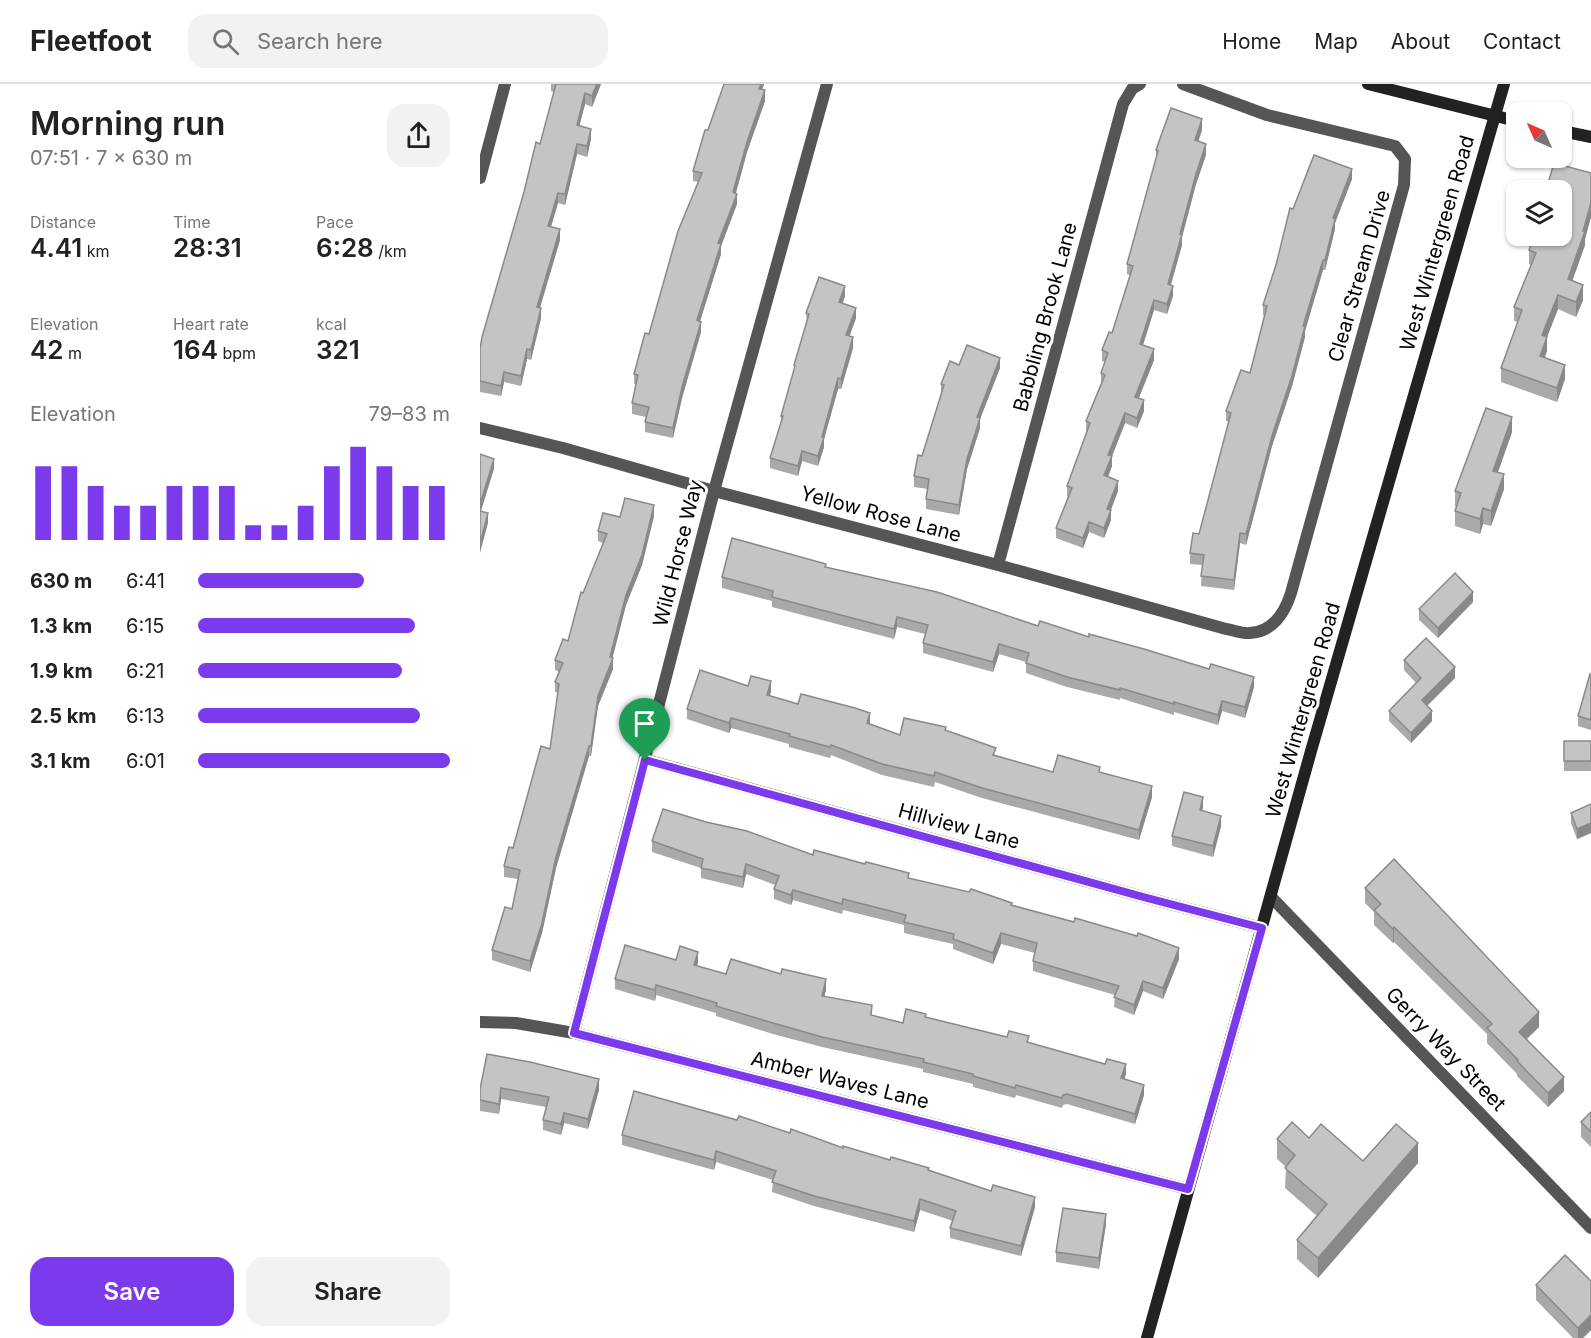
<!DOCTYPE html>
<html lang="en">
<head>
<meta charset="utf-8">
<style>
	body { margin:0; font-family:Inter,sans-serif; background:#f2f2f2; color:#222; height:100vh; display:flex; flex-direction:column; font-size:22px; white-space:nowrap }
	* { box-sizing:border-box; margin:0 }
	p { font-size:20px; color:#767676 }
	.icon { flex:none; width:33px; height:33px; fill:none; stroke:currentColor; stroke-width:2; stroke-linecap:round; stroke-linejoin:round }
	.map { position:relative; flex:1; overflow:hidden }
	.drawer { display:flex; flex-direction:column; background:#fff; width:480px }
	.drawer>* { flex:none }
	.needle { width:39px; rotate:315deg }
	.fabs { position:absolute; left:1026px; top:18px; display:grid; gap:12px }
	.fabs a { display:grid; place-items:center; width:66px; height:66px; border-radius:12px; background:#fff; box-shadow:0 2px 4px #0004; font-size:30px }
	.pin { position:absolute; display:grid; place-items:center; width:51px; height:51px; color:#fff; margin:-62px -26px; border-radius:50% 50% 50% 0; rotate:-45deg; box-shadow:0 0 6px #0007 }
	.pin .icon { rotate:45deg }
	.round { display:grid; place-items:center; flex:none; width:63px; height:63px; border-radius:18px; background:#f2f2f2 }
	.headline { display:flex; align-items:center; justify-content:space-between; height:102px; padding:0 30px }
	h1 { font-size:33px; font-weight:600; line-height:45px }
	.stats { display:grid; grid-template-columns:repeat(3,1fr); gap:9px; height:102px; padding:6px 30px }
	.stats div { display:grid; align-content:center }
	.stats b { font-size:26px; font-weight:600 }
	.stats small { font-size:16px; font-weight:400 }
	.stats p { font-size:16px }
	.chart { height:168px; padding:12px 30px }
	.chart p { display:flex; justify-content:space-between }
	.chart svg { width:100%; height:108px; margin-top:6px; stroke:#7c3aed; stroke-width:6 }
	.action { display:flex; gap:12px; margin-top:auto; padding:12px 30px }
	.action a { flex:1; height:69px; border-radius:18px; background:#7c3aed; color:#fff; font-size:24px; font-weight:600; line-height:69px; text-align:center }
	.action a+a { background:#f2f2f2; color:#222 }
	ul { padding:0 30px; list-style:none; font-size:20px }
	li { display:grid; grid-template-columns:96px 72px 1fr; align-items:center; height:45px }
	li i { height:15px; border-radius:8px; background:#7c3aed }
	header { display:flex; align-items:center; gap:36px; box-sizing:border-box; height:84px; padding:0 30px; background:#fff; border-bottom:2px solid #e0e0e0 }
	header strong { font-size:28px }
	nav { display:flex; gap:33px; margin-inline-start:auto; font-size:21px }
	.search { width:420px; height:54px; background:#f2f2f2; display:flex; align-items:center; gap:15px; box-sizing:border-box; padding:0 21px; border-radius:18px; color:#767676; font-size:22px }
	main { display:flex; flex:1; min-height:0 }
	.map>svg:first-child { display:block }
</style>
</head>
<body>
<header>
<strong>Fleetfoot</strong>
<div class="search"><svg class="icon" aria-label="search" viewBox="0 0 24 24"><circle cx="10" cy="10" r="6"/><path d="M15 15l6 6"/></svg>Search here</div>
<nav><a>Home</a><a>Map</a><a>About</a><a>Contact</a></nav>
</header>
<main>
<section class="drawer">
<div class="headline"><div><h1>Morning run</h1><p>07:51 · 7 × 630 m</p></div><a class="round"><svg class="icon" aria-label="share" viewBox="0 0 24 24"><path d="M12 15V3M7 8l5-5 5 5M5 13v7h14v-7"/></svg></a></div>
<div class="stats">
<div><p>Distance</p><b>4.41<small> km</small></b></div>
<div><p>Time</p><b>28:31</b></div>
<div><p>Pace</p><b>6:28<small> /km</small></b></div>
</div>
<div class="stats">
<div><p>Elevation</p><b>42<small> m</small></b></div>
<div><p>Heart rate</p><b>164<small> bpm</small></b></div>
<div><p>kcal</p><b>321</b></div>
</div>
<div class="chart"><p><span>Elevation</span>79–83 m</p>
<svg viewBox="0 0 160 44" preserveAspectRatio="none"><path d="M5 44V14M15 44V14M25 44V22M35 44V30M45 44V30M55 44V22M65 44V22M75 44V22M85 44V38M95 44V38M105 44V30M115 44V14M125 44V6M135 44V14M145 44V22M155 44V22"/></svg>
</div>
<ul>
<li><b>630 m</b>6:41<i style="width:66%"></i></li>
<li><b>1.3 km</b>6:15<i style="width:86%"></i></li>
<li><b>1.9 km</b>6:21<i style="width:81%"></i></li>
<li><b>2.5 km</b>6:13<i style="width:88%"></i></li>
<li><b>3.1 km</b>6:01<i style="width:100%"></i></li>
</ul>
<div class="action"><a>Save</a><a>Share</a></div>
</section>
<div class="map">
<svg width="1111" height="1254" viewBox="0 0 1111 1254">
	<rect width="100%" height="100%" fill="#fff"/>
	<g fill="none" stroke-linecap="round" stroke-linejoin="round">
		<!-- street -->
		<g stroke="#555" stroke-width="12">
			<path d="M0,94L25,0"/>
			<path d="M0,344L83,364L234,407L518,481L746,545C754,546 762,550 770,549C793,548 805,528 811,509L924,101L925,75L915,62L787,31L703,0"/>
			<path d="M518,481L643,20L652,5L660,0"/>
			<path d="M166,676L667,814L782,844"/>
			<path d="M792,814L1111,1144"/>
			<path d="M0,938L36,939L94,949L708,1105"/>
			<path d="M94,949L234,407L347,0"/>
		</g>
		<!-- secondary -->
		<g stroke="#222" stroke-width="12">
			<path d="M888,0L1036,37"/>
			<path d="M1082,47L1111,53"/>
			<path d="M667,1254L831,667L1024,0"/>
		</g>
	</g>
	<!-- wall -->
	<g fill="#a9a9a9">
		<path d="M71,0H121L112,23L105,20L99,42L111,55L107,73L97,70L85,121L78,119L71,143L80,156L60,224L61,234L51,276L47,275L41,302L24,298L21,312L0,308V265L60,60L74,8L71,7Z"/>
		<path d="M244,0H284L282,6L285,17L267,68L256,109L257,120L241,162V170L220,237L221,248L202,314L193,354L165,348V338L166,333L152,330V319L156,301L154,300V290L169,250L219,98L213,97V87Z"/>
		<path d="M722,46L718,58L726,71L716,100L702,153V161L691,201L693,212L687,230L674,226L663,261L674,276L659,314L664,327L657,344L645,339L632,372V382L628,393L638,407L631,426V436L624,454L609,448L603,464L576,454V444L588,413L587,412V402L607,348L606,347V337L621,300V289L625,278L622,277V266L632,249L650,191L647,190V180L676,74V66Z"/>
		<path d="M1111,89V133L1105,155V161L1092,197L1103,216L1096,233L1078,225L1067,253V267L1065,273L1085,295L1077,318L1021,298V284L1038,238L1034,237V223L1051,181L1049,180V166Z"/>
		<path d="M872,95L855,139V145L845,186H843L825,247V253L812,302L792,362L766,461L760,459L754,506L721,502L722,481L710,480V469L719,450L749,338L746,337V327L770,289L785,232L783,231V221L813,125Z"/>
		<path d="M365,212L363,219L376,234L369,252L373,264L361,305H358L344,355V363L338,382L322,377L318,392L290,384V374L301,338V332L314,287V281L327,239L326,229Z"/>
		<path d="M479,281L520,284L500,335V344L487,385L479,431L446,425V415L448,405L434,403V392L442,372L461,310V300Z"/>
		<path d="M1032,348L1018,388L1024,405L1011,442L1003,440L1000,450L975,442V427L976,423L975,422V407Z"/>
		<path d="M174,432L162,481L146,521L132,574L133,585L118,622L111,672H109L76,784L62,849L50,888L12,876V866L32,825L38,795L24,793V782L33,764L70,665L78,609L75,608V598L79,588L75,586V576L88,557L103,509L123,459L118,457V447L140,433Z"/>
		<path d="M346,483L558,542L609,553L774,603L765,634L742,627L738,641L694,628V631L640,614V616L587,603L546,589V578L519,570L513,588L443,569V559L445,550L417,543L414,555L292,523V517L242,504V493Z"/>
		<path d="M993,518L958,554L939,536V525Z"/>
		<path d="M924,576L975,594L947,621L952,637L931,659L909,637V627L936,599L924,586Z"/>
		<path d="M1111,591V646L1098,642V632Z"/>
		<path d="M268,602L291,607L290,612L390,640L420,651L466,646L516,671L573,688H620L672,713L659,756L502,714L455,698L454,703L402,691L351,671L350,674L309,663V660L251,644L249,649L207,635V625Z"/>
		<rect x="1084" y="657" width="27" height="30"/>
		<path d="M1111,720V749L1097,755L1091,739V729Z"/>
		<path d="M723,723L722,727L741,742L733,773L692,762V752Z"/>
		<path d="M172,757L333,771L429,794L532,822L699,875L683,915L663,907L654,931L634,923L635,911L553,887V877L555,869L521,860L513,880L473,865V860L424,849V841L363,826L362,830L313,816L311,821L294,815V805L295,801L266,790L263,804L221,794V784L172,768Z"/>
		<path d="M885,804L1059,943L1047,955L1084,1007L1068,1023L1037,992V990L1007,959V950L914,858L913,859L894,841V828L885,819Z"/>
		<path d="M196,876L218,878L217,882L246,890L346,906L344,912L392,932L423,939L446,933L549,959L646,990L644,995L664,1011L655,1040L587,1020L583,1021L582,1024L536,1011L535,1014L493,1003V1000L443,988V985L342,963L293,950L236,932V929L176,911L175,917L135,905V895Z"/>
		<path d="M7,970L119,1006L108,1045L84,1039L81,1051L63,1046V1036L66,1023L21,1015L19,1030L0,1027V1005Z"/>
		<path d="M1111,1028V1063L1101,1053V1038Z"/>
		<path d="M257,1036L310,1049L363,1064L449,1086L555,1123L541,1172L470,1154V1144L473,1137L440,1126L434,1148L334,1122L292,1108L293,1096L236,1078L234,1086L142,1061V1051Z"/>
		<path d="M829,1054L883,1077L938,1079L838,1194L817,1175V1156L837,1132L805,1104L806,1083L797,1075V1055Z"/>
		<path d="M626,1140L619,1185L576,1178V1168Z"/>
		<path d="M1111,1197V1246L1103,1254H1093L1056,1216V1201Z"/>
	</g>
	<!-- shaded-wall -->
	<g fill="#898989">
		<path d="M117,0H121L112,23V12Z"/>
		<path d="M281,0H284L279,15V5Z"/>
		<path d="M285,6V17L267,68L253,119V108L267,58Z"/>
		<path d="M105,9V20L97,51V41Z"/>
		<path d="M722,35V46L715,67V56Z"/>
		<path d="M111,45V55L107,73V62Z"/>
		<path d="M97,60V70L85,121V110Z"/>
		<path d="M726,60V71L716,100L702,153V161L688,210V200L700,150L716,90Z"/>
		<path d="M872,85V95L855,139V145L845,186V176L853,134Z"/>
		<path d="M78,109V119L68,152V142Z"/>
		<path d="M257,110V120L241,162V170L217,247V236L238,159Z"/>
		<path d="M1111,119V133L1105,155V161L1088,209V195Z"/>
		<path d="M80,145V156L57,233V223Z"/>
		<path d="M843,176V186L825,247V253L812,302L792,362L766,461V450L792,352L823,242Z"/>
		<path d="M1103,201V216L1096,233V218Z"/>
		<path d="M365,202V212L359,228V218Z"/>
		<path d="M693,202V212L687,230V220Z"/>
		<path d="M1078,211V225L1067,253V267L1060,286V272L1062,251Z"/>
		<path d="M674,216V226L660,270V260Z"/>
		<path d="M61,224V234L51,276V266Z"/>
		<path d="M376,224V234L366,262V251Z"/>
		<path d="M221,238V248L202,314L193,354V344L202,303Z"/>
		<path d="M373,253V264L361,305V295Z"/>
		<path d="M47,265V275L41,302V292Z"/>
		<path d="M674,265V276L655,323V313Z"/>
		<path d="M520,274V284L500,335V344L487,385L479,431V421L487,375L497,333Z"/>
		<path d="M1085,281V295L1077,318V304Z"/>
		<path d="M24,288V298L21,312V302Z"/>
		<path d="M358,294V305L344,355V363L338,382V372L342,353Z"/>
		<path d="M664,316V327L657,344V334Z"/>
		<path d="M645,329V339L632,372V382L624,402V391L628,371Z"/>
		<path d="M1032,333V348L1013,402V387Z"/>
		<path d="M322,367V377L318,392V382Z"/>
		<path d="M14,375V385L0,430V420Z"/>
		<path d="M1024,390V405L1011,442V427Z"/>
		<path d="M638,397V407L627,435V425Z"/>
		<path d="M174,421V432L162,481L146,521L131,580L133,574V585L118,622L111,672V662L118,612L130,573L146,511Z"/>
		<path d="M1003,424V440L1000,450V435Z"/>
		<path d="M631,426V436L624,454V444Z"/>
		<path d="M8,429V439L0,469V459Z"/>
		<path d="M609,438V448L603,464V454Z"/>
		<path d="M760,449V459L754,506V496Z"/>
		<path d="M993,508V518L958,554V544Z"/>
		<path d="M417,533V543L414,555V545Z"/>
		<path d="M519,560V570L513,588V578Z"/>
		<path d="M975,583V594L942,627V616Z"/>
		<path d="M774,593V603L765,634V623Z"/>
		<path d="M291,597V607L287,622V611Z"/>
		<path d="M742,617V627L738,641V631Z"/>
		<path d="M952,627V637L931,659V649Z"/>
		<path d="M390,629V640L387,649V639Z"/>
		<path d="M251,634V644L249,649V639Z"/>
		<path d="M109,662V672L76,784L62,849L50,888V877L76,773Z"/>
		<path d="M672,702V713L659,756V746Z"/>
		<path d="M723,713V723L720,736V726Z"/>
		<path d="M741,732V742L733,773V762Z"/>
		<path d="M1111,739V749L1097,755V745Z"/>
		<path d="M266,780V790L263,804V793Z"/>
		<path d="M313,806V816L311,821V811Z"/>
		<path d="M914,843V858L913,859V845Z"/>
		<path d="M521,849V860L513,880V869Z"/>
		<path d="M699,864V875L683,915V904Z"/>
		<path d="M218,868V878L214,891V881Z"/>
		<path d="M346,895V906L342,922V912Z"/>
		<path d="M663,897V907L654,931V921Z"/>
		<path d="M176,901V911L175,917V906Z"/>
		<path d="M1059,928V943L1039,962V948Z"/>
		<path d="M646,980V990L641,1005V994Z"/>
		<path d="M1084,993V1007L1068,1023V1009Z"/>
		<path d="M119,995V1006L108,1045V1035Z"/>
		<path d="M664,1001V1011L655,1040V1030Z"/>
		<path d="M21,1004V1015L19,1030V1020Z"/>
		<path d="M84,1029V1039L81,1051V1040Z"/>
		<path d="M938,1059V1079L838,1194V1174Z"/>
		<path d="M236,1067V1078L234,1086V1076Z"/>
		<path d="M555,1113V1123L541,1172V1162Z"/>
		<path d="M440,1115V1126L434,1148V1137Z"/>
		<path d="M626,1130V1140L619,1185V1174Z"/>
		<path d="M1111,1231V1246L1103,1254H1098V1244Z"/>
	</g>
	<!-- building -->
	<g fill="#c4c4c4" stroke="#898989" stroke-width="1.5">
		<path d="M76,0H117L112,12L105,9L97,41L111,45L107,62L97,60L85,110L78,109L68,142L80,145L57,223L61,224L51,266L47,265L41,292L24,288L21,302L0,297V265L2,253L44,108L56,58L60,60Z"/>
		<path d="M244,0H281L279,5L285,6L267,58L253,108L257,110L238,159L241,160L217,236L221,238L202,303L193,344L165,338L169,323L152,319L158,291L154,290L165,249L169,250L198,147L222,89L213,87L225,46H228Z"/>
		<path d="M691,24L722,35L715,56L726,60L716,90L700,150H702L688,200L693,202L687,220L674,216L660,260L674,265L655,313L664,316L657,334L645,329L628,371L632,372L624,391L638,397L627,425L631,426L624,444L609,438L603,454L576,444L592,404L587,402L610,339L606,337L625,291L621,289L628,269L622,266L629,248L632,249L653,182L647,180L678,67L676,66Z"/>
		<path d="M834,71L872,85L853,134L855,135L845,176H843L823,242H825L812,292L792,352L766,450L760,449L754,496L721,492L724,471L710,469L713,449L719,450L751,329L746,327L761,286L770,289L787,222L783,221L796,181L810,124L813,125Z"/>
		<path d="M1074,79L1111,89V119L1103,147H1105L1088,195L1103,201L1096,218L1078,211L1062,251L1067,253L1060,272L1085,281L1077,304L1021,284L1042,226L1034,223L1056,169L1049,166L1054,152H1082V106H1066Z"/>
		<path d="M339,193L365,202L359,218L376,224L366,251L373,253L361,295L358,294L342,353H344L338,372L322,367L318,382L290,374L303,332H301L315,282L314,281L329,230L326,229Z"/>
		<path d="M487,261L520,274L497,333L500,334L487,375L479,421L446,415L449,395L434,392L438,371L442,372L464,301L461,300L470,277L479,281Z"/>
		<path d="M1006,324L1032,333L1013,387L1024,390L1011,427L1003,424L1000,435L975,427L981,409L975,407Z"/>
		<path d="M0,370L14,375L0,420Z"/>
		<path d="M145,414L174,421L162,471L146,511L130,573L133,574L118,612L111,662H109L76,773L62,839L50,877L12,866L25,823L32,825L40,786L24,782L29,763L33,764L61,662L70,665L79,600L75,598L83,579L75,576L83,555L88,557L101,508L103,509L127,450L118,447L123,429L140,433Z"/>
		<path d="M0,427L8,429L0,459Z"/>
		<path d="M252,454L346,480L345,483L457,508L558,542L560,537L609,553V550L664,565L729,585L731,580L774,593L765,623L742,617L738,631L694,618V620L640,604V606L587,593L546,579L549,569L519,560L513,578L443,559L448,541L417,533L414,545L292,513L293,507L242,493Z"/>
		<path d="M975,489L993,508L958,544L939,525Z"/>
		<path d="M946,554L975,583L942,616L952,627L931,649L909,627L941,594L924,576Z"/>
		<path d="M220,586L268,602L271,592L291,597L287,611L318,620L321,610L375,624L390,629L387,639L420,651L424,634L466,643L465,646L516,664L513,671L573,688L578,671L620,683L619,688L672,702L659,746L502,704L455,688L454,692L402,680L351,661L350,663L309,652L310,650L251,634L249,639L207,625Z"/>
		<path d="M1110,590L1111,591V636L1098,632Z"/>
		<rect x="1084" y="657" width="27" height="20"/>
		<path d="M704,708L723,713L720,726L741,732L733,762L692,752Z"/>
		<path d="M1111,720V739L1097,745L1091,729Z"/>
		<path d="M183,725L226,738L267,747L333,771L334,766L385,780L386,778L429,789L428,794L489,808L491,805L532,819L531,821L594,838L595,834L657,852L658,849L699,864L683,904L663,897L654,921L634,913L639,902L553,877L557,859L521,849L513,869L473,855L474,850L424,838L426,831L363,815L362,820L313,806L311,811L294,805L299,792L266,780L263,793L221,784L223,775L172,757Z"/>
		<path d="M914,775L1059,928L1039,948L1084,993L1068,1009L1037,977L1038,976L1007,944L1012,940L914,843L913,845L894,826L901,820L885,804Z"/>
		<path d="M145,861L196,876L200,862L218,868L214,881L246,890L251,875L301,890L302,885L346,895L342,912L392,921L391,931L423,939L426,925L446,930L445,933L527,953L529,947L549,952L547,958L625,980L627,975L646,980L641,994L664,1001L655,1030L587,1010L583,1011L582,1014L536,1001L535,1004L493,992V990L443,978L444,975L342,953L293,939L236,922L237,919L176,901L175,906L135,895Z"/>
		<path d="M7,970L50,978L119,995L108,1035L84,1029L81,1040L63,1036L69,1013L21,1004L19,1020L0,1016V1005Z"/>
		<path d="M154,1007L257,1036L259,1032L310,1049L311,1045L363,1064V1062L410,1076L411,1073L449,1084L448,1086L511,1107L513,1101L555,1113L541,1162L470,1144L476,1127L440,1115L434,1137L334,1112L292,1098L296,1087L236,1067L234,1076L142,1051Z"/>
		<path d="M1111,1028V1048L1101,1038Z"/>
		<path d="M812,1038L829,1054L841,1040L883,1077L916,1040L938,1059L838,1174L817,1156L847,1120L805,1084L815,1071L797,1055Z"/>
		<path d="M583,1124L626,1130L619,1174L576,1168Z"/>
		<path d="M1085,1171L1111,1197V1231L1098,1244L1056,1201Z"/>
	</g>
	<g fill="none" stroke-linecap="round" stroke-linejoin="round">
		<!-- route casing -->
		<g stroke="#fff" stroke-width="12">
			<path id="route" d="M165,676L667,814L782,844L708,1105L94,949Z"/>
		</g>
		<!-- route -->
		<use href="#route" stroke="#7c3aed" stroke-width="8"/>
	</g>
	<g text-anchor="middle" dominant-baseline="central" stroke-width="6" stroke-linejoin="round" paint-order="stroke">
		<!-- street labels -->
		<g font-size="20" fill="#000" stroke="#fff">
			<text transform="translate(957 159) rotate(-74)">West Wintergreen Road</text>
			<text transform="translate(879 192) rotate(-74)">Clear Stream Drive</text>
			<text transform="translate(565 233) rotate(-75)">Babbling Brook Lane</text>
			<text transform="translate(401 430) rotate(15)">Yellow Rose Lane</text>
			<text transform="translate(198 469) rotate(-76)">Wild Horse Way</text>
			<text transform="translate(823 626) rotate(-74)">West Wintergreen Road</text>
			<text transform="translate(479 742) rotate(15)">Hillview Lane</text>
			<text transform="translate(966 965) rotate(46)">Gerry Way Street</text>
			<text transform="translate(360 996) rotate(14)">Amber Waves Lane</text>
		</g>
	</g>
</svg>
<div class="fabs">
<a><svg class="needle" viewBox="-14 -14 28 28"><path d="M0-13l5 13h-10z" fill="#e53935"/><path d="M0 13l5-13h-10z" fill="#767676"/></svg></a>
<a><svg class="icon" aria-label="layers" viewBox="0 0 24 24"><path d="M12 4l9 5-9 5-9-5zM3 14l9 5 9-5"/></svg></a>
</div>
<div class="pin" style="left:165px;top:676px;background:#1e9e55"><svg class="icon" aria-label="arrive" viewBox="0 0 24 24"><path d="M6 21V4h12l-3 4 3 4H6"/></svg></div>
</div>
</main>
</body>
</html>
